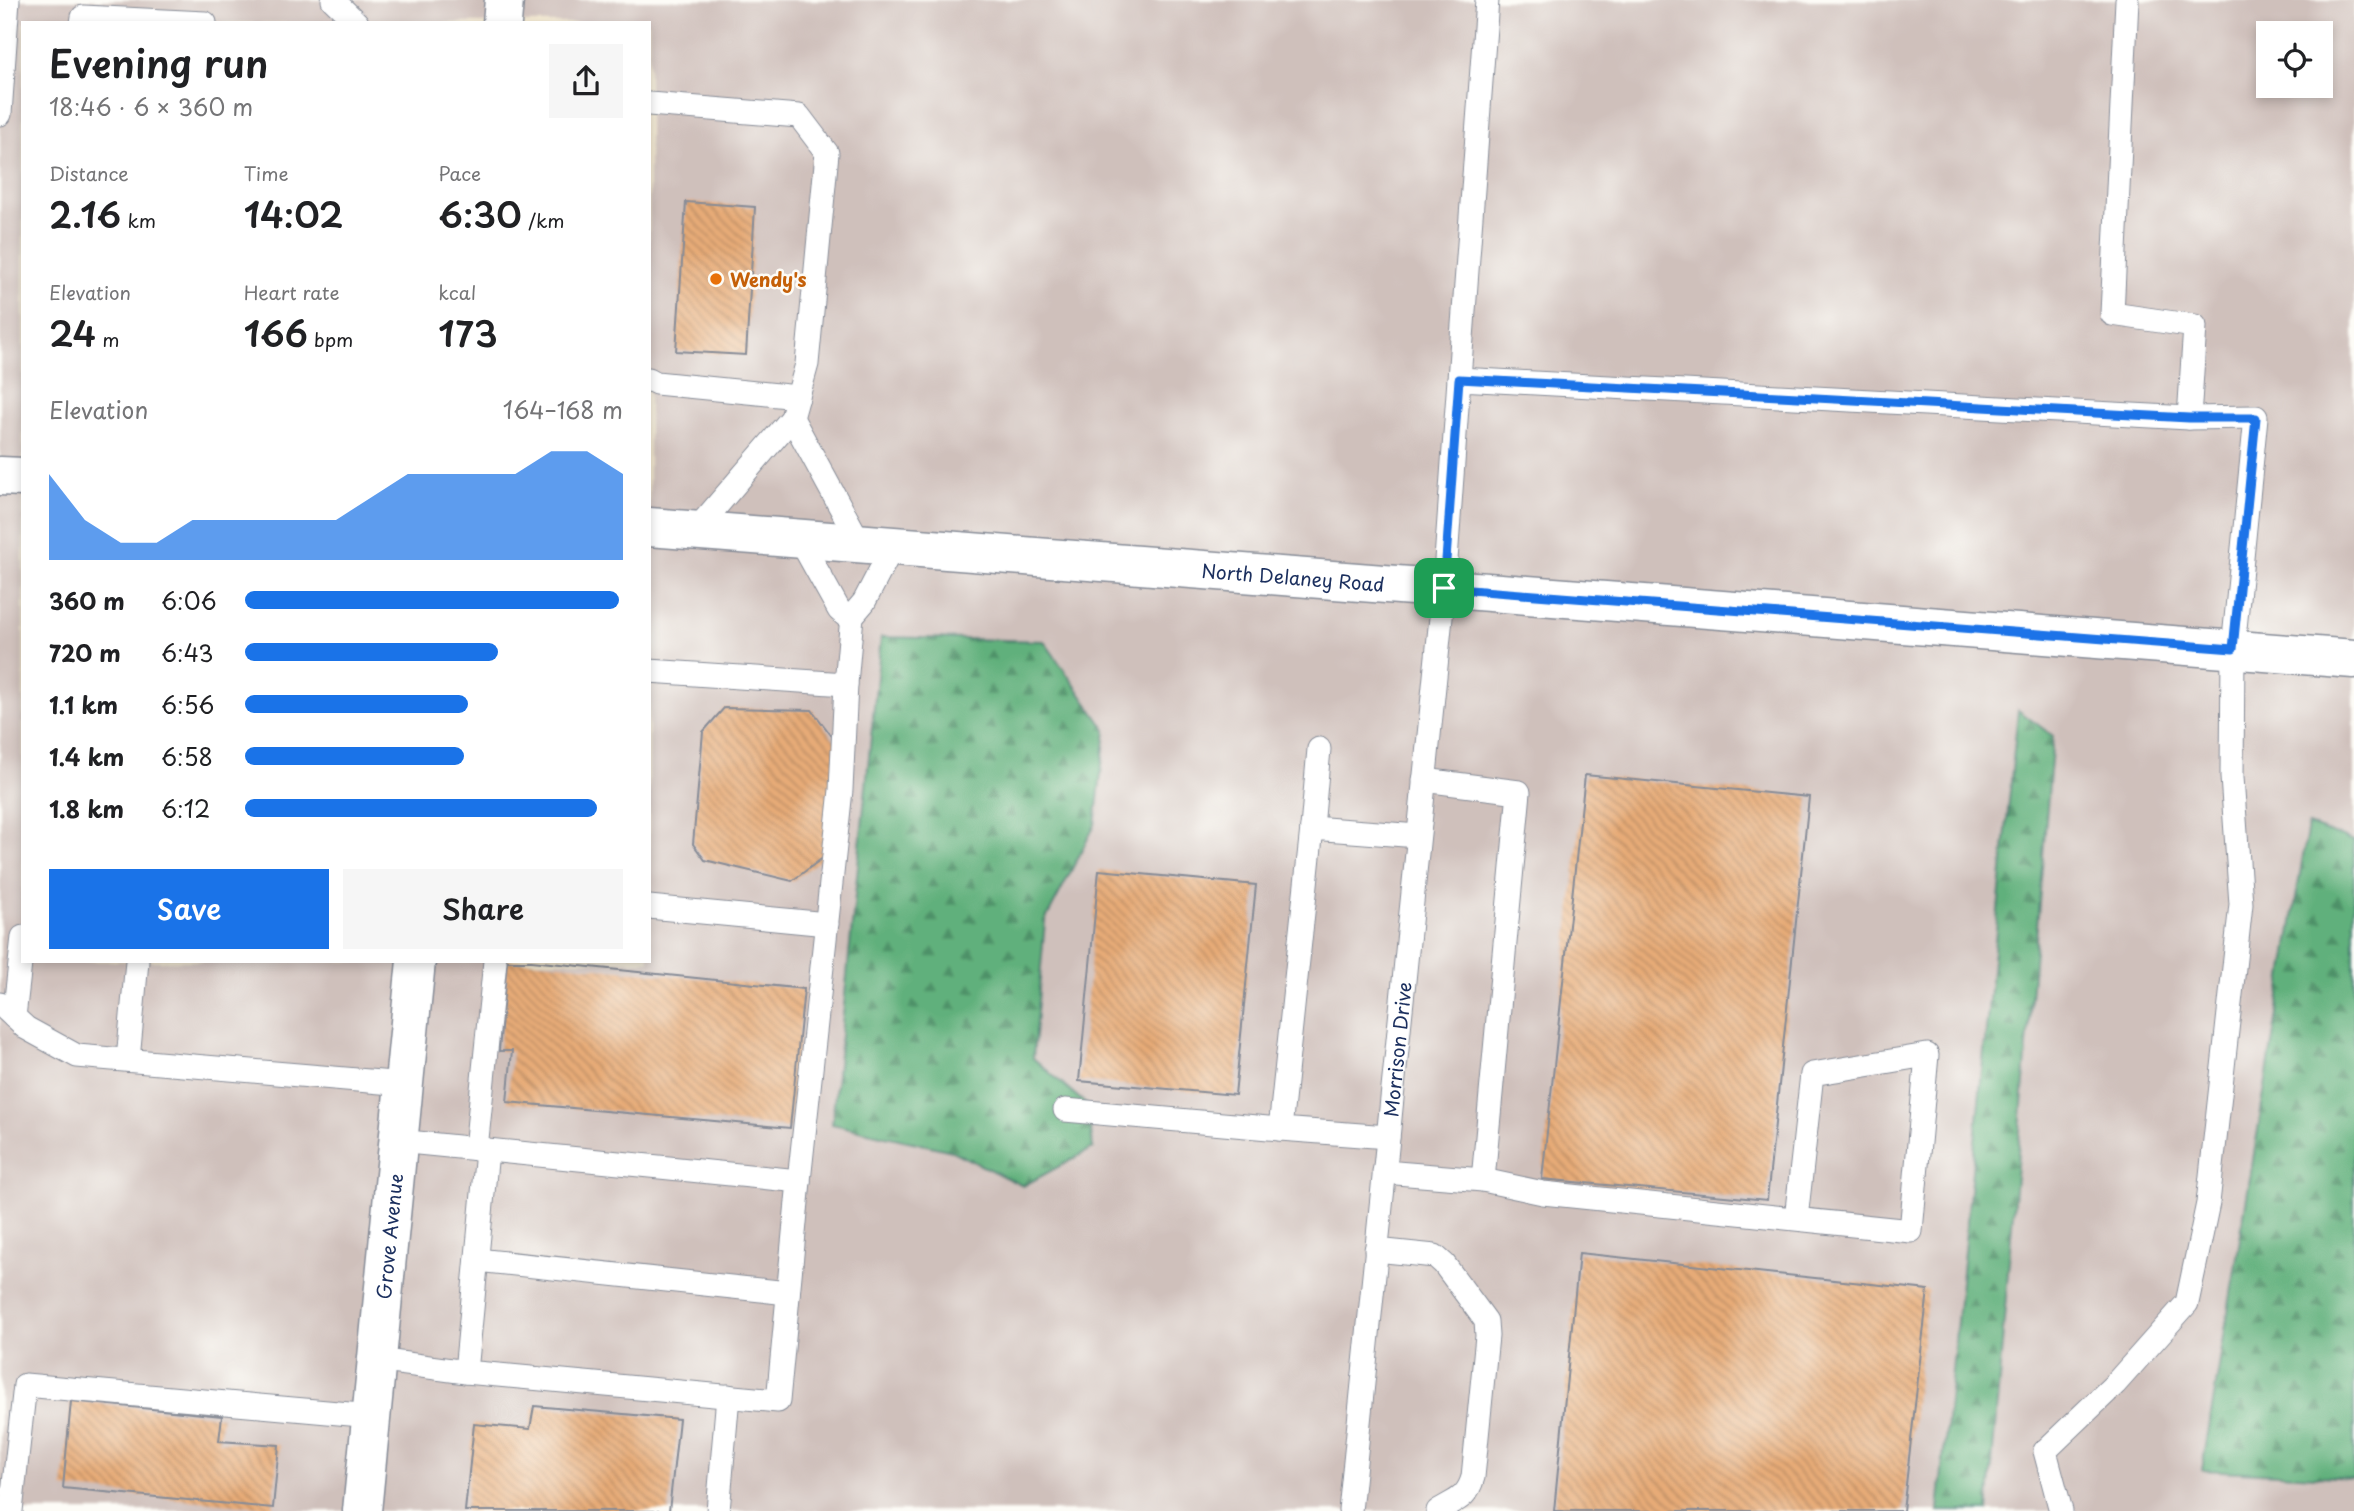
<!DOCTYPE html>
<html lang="en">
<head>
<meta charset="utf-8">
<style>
	body { margin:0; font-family:"Playpen Sans",sans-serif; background:#f6f6f6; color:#202124; height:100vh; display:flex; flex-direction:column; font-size:26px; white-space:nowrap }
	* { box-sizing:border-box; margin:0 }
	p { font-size:23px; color:#757577 }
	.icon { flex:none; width:38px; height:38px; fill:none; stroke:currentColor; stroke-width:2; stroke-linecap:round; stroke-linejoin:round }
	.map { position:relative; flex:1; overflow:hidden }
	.drawer { position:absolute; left:21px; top:21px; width:630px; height:942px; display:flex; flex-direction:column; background:#fff; border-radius:0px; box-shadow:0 4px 10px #0003 }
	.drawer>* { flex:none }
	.tools { position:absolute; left:2256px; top:21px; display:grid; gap:14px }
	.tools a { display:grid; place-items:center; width:77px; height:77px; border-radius:0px; background:#fff; box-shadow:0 4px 10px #0003; font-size:35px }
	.pin { position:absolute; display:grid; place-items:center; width:60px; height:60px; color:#fff; margin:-30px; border-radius:14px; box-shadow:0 4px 10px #0006 }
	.round { display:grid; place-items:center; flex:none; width:74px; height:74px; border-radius:0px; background:#f6f6f6 }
	.head { display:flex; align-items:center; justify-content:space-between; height:119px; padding:0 28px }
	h1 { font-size:38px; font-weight:600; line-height:52px }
	.figures { display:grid; grid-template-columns:repeat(3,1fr); gap:10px; height:119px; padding:7px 28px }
	.figures div { display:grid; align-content:center }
	.figures b { font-size:35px; font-weight:600 }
	.figures small { font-size:19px; font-weight:400 }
	.figures p { font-size:19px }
	.chart { height:196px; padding:14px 28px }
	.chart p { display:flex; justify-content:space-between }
	.chart svg { width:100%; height:126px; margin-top:7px; fill:#1a73e8; opacity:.7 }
	.primary-button { display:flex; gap:14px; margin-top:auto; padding:14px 28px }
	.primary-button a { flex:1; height:80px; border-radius:0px; background:#1a73e8; color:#fff; font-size:28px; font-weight:600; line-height:80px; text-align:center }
	.primary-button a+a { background:#f6f6f6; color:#202124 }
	ul { padding:0 28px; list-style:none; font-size:23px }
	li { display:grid; grid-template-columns:112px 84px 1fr; align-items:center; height:52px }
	li i { height:18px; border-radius:9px; background:#1a73e8 }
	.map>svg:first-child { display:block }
</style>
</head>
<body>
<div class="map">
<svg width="2354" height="1511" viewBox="0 0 2354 1511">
	<defs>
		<pattern id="forest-firs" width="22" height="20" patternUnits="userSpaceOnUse" patternTransform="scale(1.75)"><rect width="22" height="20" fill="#60b07b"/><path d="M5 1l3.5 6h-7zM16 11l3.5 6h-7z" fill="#4e9068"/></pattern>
		<pattern id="building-back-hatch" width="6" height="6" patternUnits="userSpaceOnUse" patternTransform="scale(1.75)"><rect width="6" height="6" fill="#e7ab77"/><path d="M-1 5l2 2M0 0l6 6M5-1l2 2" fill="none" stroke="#ba8c65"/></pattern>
	</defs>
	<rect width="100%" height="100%" fill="#fdfcf7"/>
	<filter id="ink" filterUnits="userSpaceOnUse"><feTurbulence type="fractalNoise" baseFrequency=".0143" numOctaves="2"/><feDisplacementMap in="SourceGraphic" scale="14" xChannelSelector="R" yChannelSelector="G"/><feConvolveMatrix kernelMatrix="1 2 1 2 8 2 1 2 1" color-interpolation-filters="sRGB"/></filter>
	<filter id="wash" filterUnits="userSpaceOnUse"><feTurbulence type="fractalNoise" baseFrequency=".00686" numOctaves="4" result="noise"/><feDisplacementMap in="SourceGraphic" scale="28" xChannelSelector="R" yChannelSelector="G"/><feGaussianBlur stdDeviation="1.57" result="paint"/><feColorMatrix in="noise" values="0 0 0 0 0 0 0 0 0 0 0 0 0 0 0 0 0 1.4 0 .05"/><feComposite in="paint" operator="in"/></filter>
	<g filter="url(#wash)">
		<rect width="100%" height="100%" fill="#f3e8d0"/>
		<!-- industrial -->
		<path fill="#cfc0bb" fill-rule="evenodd" d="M0,0H2354V1511H0ZM23,23H649V961H23ZM2268,33H2320V86H2268Z"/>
		<!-- forest -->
		<g fill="url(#forest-firs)" stroke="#3e706c" stroke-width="2">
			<path d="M881,637L1044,641L1106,730L1095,825L1045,921L1033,1058L1088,1106L1093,1148L1023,1186L952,1151L832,1124Z"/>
			<path d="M2018,710L2053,736L1988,1511H1938Z"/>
			<path d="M2308,825L2354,841V1478L2202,1470Z"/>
		</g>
		<g id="blocks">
			<!-- building -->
			<g fill="url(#building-back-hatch)">
				<path d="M686,202L755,207L746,355L676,351Z"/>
				<path d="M724,708L812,710L837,743L824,857L792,881L705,860L693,844L703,732Z"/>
				<path d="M1585,775L1809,797L1767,1200L1542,1179Z"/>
				<path d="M1099,870L1256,885L1235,1095L1079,1081Z"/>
				<path d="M507,961H531L804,989L790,1128L507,1102L512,1051H499Z"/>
				<path d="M1579,1253L1928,1290L1903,1511H1554Z"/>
				<path d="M71,1401L222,1416L219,1441L279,1445L273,1508L63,1488Z"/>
				<path d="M534,1406L679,1419L669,1511H465L474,1424L530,1429Z"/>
			</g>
		</g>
	</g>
	<g filter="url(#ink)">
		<use href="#blocks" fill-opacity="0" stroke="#878c97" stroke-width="2"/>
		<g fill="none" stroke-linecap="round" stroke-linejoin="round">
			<!-- service casing -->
			<g stroke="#878c97" stroke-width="25">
				<g id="service">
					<path d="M333,0L357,23"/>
					<path d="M2127,0L2112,314L2195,326L2189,418"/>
					<path d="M82,23L83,17L205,23"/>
					<path d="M649,104L799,116L827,153L807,364L792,418L696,530"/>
					<path d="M0,114L8,0"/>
					<path d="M649,379L656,383L798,397"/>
					<path d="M1459,379L1487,0"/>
					<path d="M792,418L860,543"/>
					<path d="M799,538L839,610L846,616H852"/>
					<path d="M649,671L846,684"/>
					<path d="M1312,828L1319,749"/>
					<path d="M649,907L827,924"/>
					<path d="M0,1004L26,1028L77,1056L404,1084"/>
					<path d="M14,1017L23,937"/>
					<path d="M128,1060L137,961"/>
					<path d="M1065,1110L1280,1129"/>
					<path d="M1388,1137L1280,1129L1312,828L1418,836"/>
					<path d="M398,1141L799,1181L778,1401L466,1372L487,1151"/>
					<path d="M476,1149L495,961"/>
					<path d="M1384,1172L1483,1180L1519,792L1424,780"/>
					<path d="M1483,1180L1543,1193L1911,1231L1927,1055L1812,1074L1796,1219"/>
					<path d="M799,1181L841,790L846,684L852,616L864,602L893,546"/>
					<path d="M1376,1250L1435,1256L1444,1264L1486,1321L1487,1336L1473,1477C1467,1499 1455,1500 1438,1511"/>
					<path d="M477,1260L788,1293"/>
					<path d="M377,1360L466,1372"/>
					<path d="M11,1511L25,1385L372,1416"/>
					<path d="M718,1511L728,1396"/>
					<path id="s1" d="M1350,1511L1444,588L1459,379L2189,418L2256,417L2233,649L2232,777L2241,904L2208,1203L2187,1303L2115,1384L2045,1451L2061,1511"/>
				</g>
			</g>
			<!-- minor casing -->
			<g stroke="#878c97" stroke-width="41">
				<g id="minor">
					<path d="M502,23L504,0"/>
					<path id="s2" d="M362,1511L416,961"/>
				</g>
			</g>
			<!-- tertiary casing -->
			<g stroke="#878c97" stroke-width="41">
				<g id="tertiary">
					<path d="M0,476L23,477"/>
					<path id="s3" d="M649,527L2354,659"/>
				</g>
			</g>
			<!-- service -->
			<use href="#service" stroke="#fff" stroke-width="23"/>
			<!-- minor -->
			<use href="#minor" stroke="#fff" stroke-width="38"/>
			<!-- tertiary -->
			<use href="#tertiary" stroke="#fff" stroke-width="38"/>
		</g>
	</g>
	<g fill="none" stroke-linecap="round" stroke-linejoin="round" filter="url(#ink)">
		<!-- route casing -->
		<g stroke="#fff" stroke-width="14">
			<path id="route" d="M1459,379L2189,418H2256L2233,649L1444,588Z"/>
		</g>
		<!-- route -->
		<use href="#route" stroke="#1a73e8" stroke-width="9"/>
	</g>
	<!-- markers -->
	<circle fill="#e8710a" stroke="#fdfcf7" stroke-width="2.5" cx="716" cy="279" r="7"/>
	<g text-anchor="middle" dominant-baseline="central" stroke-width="5" stroke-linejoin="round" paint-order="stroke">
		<!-- food labels -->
		<g font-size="19" font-weight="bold" fill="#c56008" stroke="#fdfcf7" text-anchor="start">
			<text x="730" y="279">Wendy's</text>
		</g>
		<!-- street labels -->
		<g font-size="19" fill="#1b2f5e" stroke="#fdfcf7">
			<text stroke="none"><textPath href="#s3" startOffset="646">North Delaney Road</textPath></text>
			<text stroke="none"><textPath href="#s1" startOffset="464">Morrison Drive</textPath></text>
			<text stroke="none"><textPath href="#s2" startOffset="276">Grove Avenue</textPath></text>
		</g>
	</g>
</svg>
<div class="tools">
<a><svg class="icon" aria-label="locate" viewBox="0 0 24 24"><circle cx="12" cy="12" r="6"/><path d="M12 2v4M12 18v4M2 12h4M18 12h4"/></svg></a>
</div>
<div class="pin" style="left:1444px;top:588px;background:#1e9e55"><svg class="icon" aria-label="arrive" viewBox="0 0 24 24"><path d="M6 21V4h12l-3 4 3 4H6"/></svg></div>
<section class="drawer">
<div class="head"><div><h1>Evening run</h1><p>18:46 · 6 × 360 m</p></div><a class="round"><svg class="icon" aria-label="share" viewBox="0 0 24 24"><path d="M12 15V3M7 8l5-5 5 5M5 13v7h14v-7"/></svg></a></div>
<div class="figures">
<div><p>Distance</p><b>2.16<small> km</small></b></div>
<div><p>Time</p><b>14:02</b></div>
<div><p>Pace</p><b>6:30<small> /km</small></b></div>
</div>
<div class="figures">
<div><p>Elevation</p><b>24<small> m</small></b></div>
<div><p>Heart rate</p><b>166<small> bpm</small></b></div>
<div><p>kcal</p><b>173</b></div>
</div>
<div class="chart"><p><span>Elevation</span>164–168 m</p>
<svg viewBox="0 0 160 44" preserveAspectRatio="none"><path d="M0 44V14L10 30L20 38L30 38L40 30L50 30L60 30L70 30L80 30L90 22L100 14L110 14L120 14L130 14L140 6L150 6L160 14V44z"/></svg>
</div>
<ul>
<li><b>360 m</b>6:06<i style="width:99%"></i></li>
<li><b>720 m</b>6:43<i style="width:67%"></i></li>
<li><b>1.1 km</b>6:56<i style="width:59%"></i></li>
<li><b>1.4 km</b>6:58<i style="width:58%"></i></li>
<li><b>1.8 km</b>6:12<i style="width:93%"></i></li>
</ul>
<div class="primary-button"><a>Save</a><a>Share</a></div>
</section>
</div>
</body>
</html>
